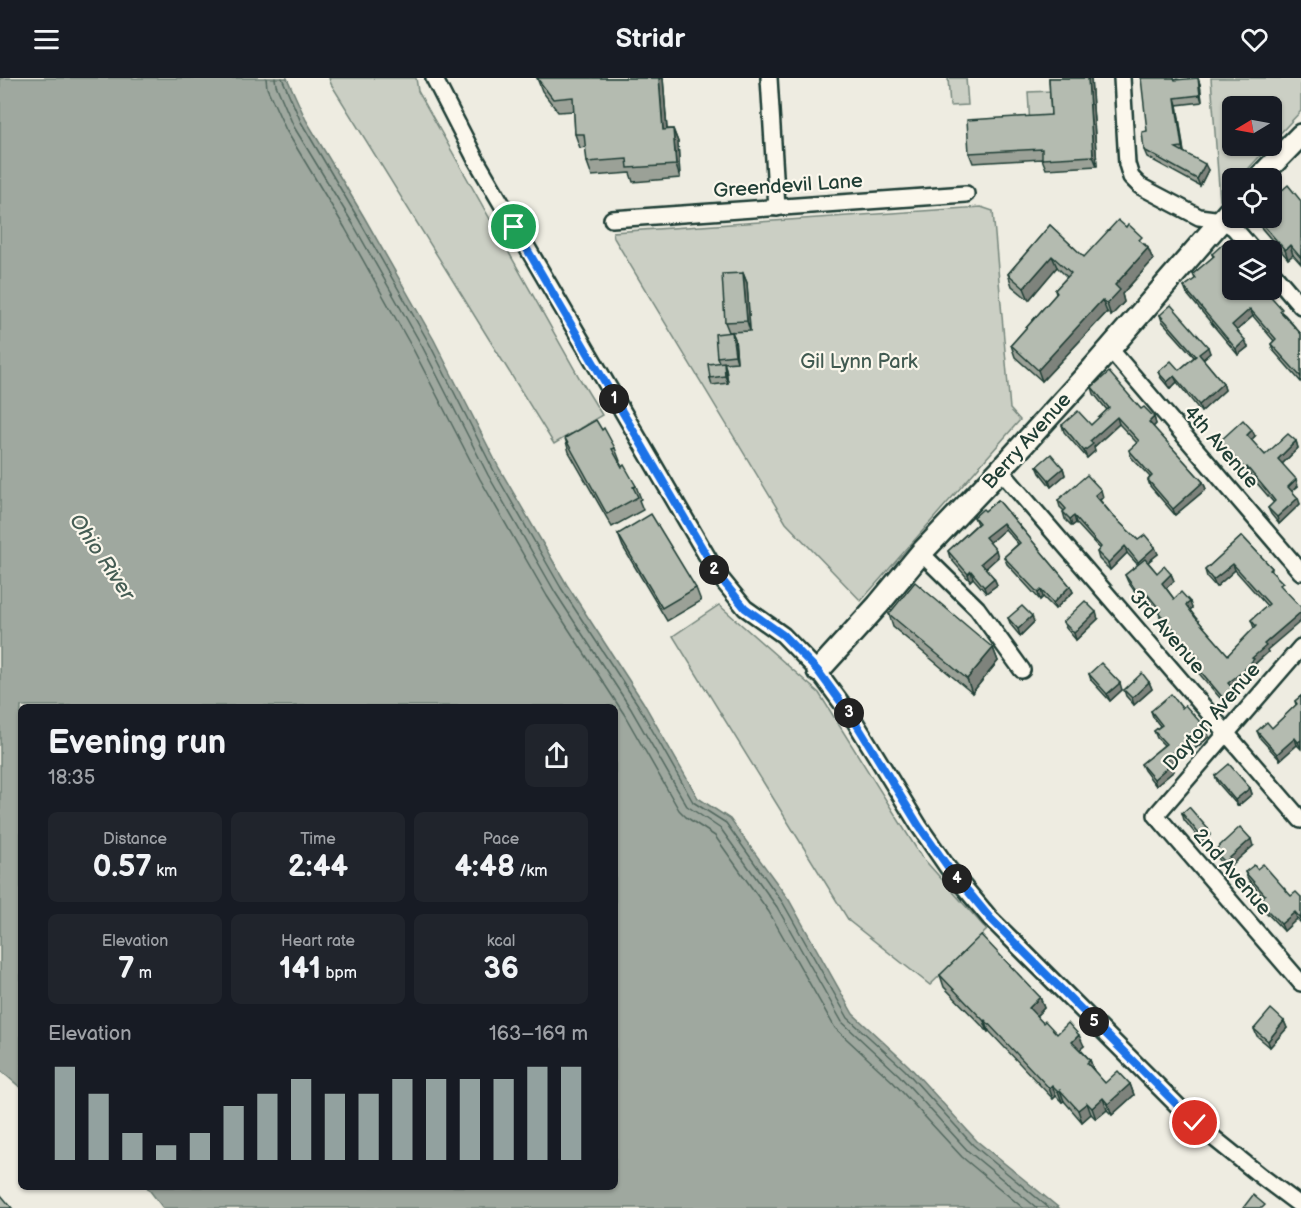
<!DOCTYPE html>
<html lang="en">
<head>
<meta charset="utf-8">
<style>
	body { margin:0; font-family:"Balsamiq Sans",sans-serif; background:#20242c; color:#f1f3f6; height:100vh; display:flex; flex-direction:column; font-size:22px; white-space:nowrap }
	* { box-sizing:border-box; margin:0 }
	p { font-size:20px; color:#9ea1a6 }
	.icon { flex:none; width:33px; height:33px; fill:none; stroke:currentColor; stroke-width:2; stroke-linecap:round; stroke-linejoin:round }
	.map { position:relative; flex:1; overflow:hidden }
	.panel { position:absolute; left:18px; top:626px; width:600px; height:486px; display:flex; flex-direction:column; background:#171b24; border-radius:9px; box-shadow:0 2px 4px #0004 }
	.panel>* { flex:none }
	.needle { width:39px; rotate:260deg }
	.tools { position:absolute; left:1222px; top:18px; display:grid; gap:12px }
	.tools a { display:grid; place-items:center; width:60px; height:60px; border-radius:9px; background:#171b24; box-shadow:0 2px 4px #0004; font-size:30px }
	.pin { position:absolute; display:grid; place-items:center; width:51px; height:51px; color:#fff; margin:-26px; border:3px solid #fff; border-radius:50%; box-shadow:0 2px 6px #0007 }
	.km { position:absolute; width:30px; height:30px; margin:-15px; border-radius:50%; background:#222; color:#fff; font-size:16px; line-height:30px; text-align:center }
	.round { display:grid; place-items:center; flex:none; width:63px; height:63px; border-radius:9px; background:#20242c }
	.overview { display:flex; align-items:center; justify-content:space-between; height:102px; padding:0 30px }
	h1 { font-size:33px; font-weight:800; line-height:45px }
	.figures { display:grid; grid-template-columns:repeat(3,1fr); gap:9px; height:102px; padding:6px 30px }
	.figures div { display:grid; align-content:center; border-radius:9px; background:#20242c; text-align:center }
	.figures b { font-size:30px; font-weight:800 }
	.figures small { font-size:16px; font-weight:400 }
	.figures p { font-size:16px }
	.chart { height:168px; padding:12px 30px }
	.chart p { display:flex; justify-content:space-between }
	.chart svg { width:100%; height:108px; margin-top:6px; stroke:#92a19f; stroke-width:6 }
	header { display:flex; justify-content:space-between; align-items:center; height:78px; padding:0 30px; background:#171b24; font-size:27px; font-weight:800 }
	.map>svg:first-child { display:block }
</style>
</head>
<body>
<header><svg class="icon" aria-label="menu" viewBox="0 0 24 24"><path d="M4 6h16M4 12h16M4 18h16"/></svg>Stridr<svg class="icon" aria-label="heart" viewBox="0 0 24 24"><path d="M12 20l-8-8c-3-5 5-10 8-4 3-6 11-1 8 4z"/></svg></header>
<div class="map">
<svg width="1301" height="1130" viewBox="0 0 1301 1130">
	<rect width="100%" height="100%" fill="#eeece1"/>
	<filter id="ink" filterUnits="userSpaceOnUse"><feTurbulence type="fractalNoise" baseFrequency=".0167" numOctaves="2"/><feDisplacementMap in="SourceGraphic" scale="12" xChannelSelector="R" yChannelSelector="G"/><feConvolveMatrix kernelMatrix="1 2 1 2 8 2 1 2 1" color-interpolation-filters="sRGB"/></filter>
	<g filter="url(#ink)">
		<!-- green -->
		<g fill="#cbcfc4" stroke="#75867c" stroke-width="1.5">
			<path d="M329,0H416L418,13L580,301L602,337L554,366L331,6Z"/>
			<path d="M948,0H966L968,27L950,28Z"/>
			<path d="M1211,0H1301V33L1272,64V28H1233V68H1269L1240,100H1233V109L1220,122Z"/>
			<path d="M1053,13L1055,47L1030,48L1028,14Z"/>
			<path d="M981,129L993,133L1010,331L1020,342L861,523L786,445L614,160L613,154Z"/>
			<path d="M719,527L819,615L921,778L987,852L930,907L849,843L673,558Z"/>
		</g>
		<!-- water -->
		<path fill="#9fa89f" stroke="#6c7d74" stroke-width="1.5" d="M0,0H287L306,42L364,139L434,262L499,390L567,507L643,624L698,720L730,741L789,822L853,936L909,988L977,1063L1059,1130H163L147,1109L615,1108V628H21V1010L0,992Z"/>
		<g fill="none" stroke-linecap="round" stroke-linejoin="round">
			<!-- shore -->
			<g stroke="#52685f" stroke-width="1.5">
				<path d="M266,0L267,10L286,52L345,150L414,273L480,401L547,518L624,636L679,732L686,739L715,758L769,834L835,950L893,1004L962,1079L1023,1130"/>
				<path d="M275,0L276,7L294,49L353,146L422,268L488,397L555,514L631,631L687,728L721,751L777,829L842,944L899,997L968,1073L1037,1130"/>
				<path d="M282,0L301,44L359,142L429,265L494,393L561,510L638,627L693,724L726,745L783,825L848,940L905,992L973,1067L1049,1130"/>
			</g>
			<!-- street casing -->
			<g stroke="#1f3d34" stroke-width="20">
				<g id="street">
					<path d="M434,0L475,80L718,497L745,530L783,557L818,593L854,642L919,748L948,790L990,840L1195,1045L1261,1098L1301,1128"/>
					<path d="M769,0L777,130"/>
					<path d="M1122,0L1127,86L1131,99L1140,108L1199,139L1222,142L1234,150L1253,172"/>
					<path d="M612,141L966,116"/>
					<path d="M1272,194L1301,228"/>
					<path d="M1110,271L1301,494"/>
					<path d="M1000,392L1301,742"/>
					<path d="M921,475L977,530L1022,592"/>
					<path d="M1301,569L1156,737L1301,905"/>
				</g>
			</g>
			<!-- secondary casing -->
			<g stroke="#1f3d34" stroke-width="26">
				<g id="secondary">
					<path d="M1259,100L1301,57"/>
					<path d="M818,593L878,527L921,475L1000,392L1093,290L1233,129"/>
				</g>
			</g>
			<!-- street -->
			<use href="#street" stroke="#fbf7ec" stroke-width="15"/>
			<!-- secondary -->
			<use href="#secondary" stroke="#fbf7ec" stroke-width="21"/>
		</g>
		<!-- wall -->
		<g fill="#9ba197" stroke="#1f3d34" stroke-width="1.5">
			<path d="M537,0H663L667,51H673L678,64L680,100L633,104L630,95L592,98L587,84L586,69L580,70L575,56L574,33L558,34L542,13Z"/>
			<path d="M1049,0H1091L1097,88L1046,91L1042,81L973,85L969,75L1051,37Z"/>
			<path d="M1177,1L1200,6L1202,24L1177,27L1184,74L1208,92L1200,108L1147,79L1144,72L1147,53Z"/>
			<path d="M1301,123V186L1293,177L1288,181L1258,146L1255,140H1272Z"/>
			<path d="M1050,147L1084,179L1145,166L1148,170L1153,182L1122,216L1124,224L1111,238L1107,234L1042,303L1015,279L1011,267L1056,216L1055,212L1067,199L1057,189L1029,222L1012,208L1008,196Z"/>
			<path d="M1212,176L1285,237L1301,256V304L1273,272L1271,266L1274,263L1253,238L1237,252L1248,269L1238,277L1187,216L1184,209L1195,201L1193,196L1213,179Z"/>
			<path d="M743,195L747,205L750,253L729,254L725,244Z"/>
			<path d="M1160,237L1210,275L1203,281L1223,305L1225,312L1201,334L1177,304L1170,311L1161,300L1158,294L1179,292L1194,279L1162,243Z"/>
			<path d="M732,254L735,261L737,284L724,285L726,291L728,305L712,307L710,300L719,284L717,279Z"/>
			<path d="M1092,309L1141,331L1154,339L1156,346L1153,349L1203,404L1206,411L1175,437L1150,408L1148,402L1150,399L1131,379L1129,372L1137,365L1119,346L1094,369L1095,373L1087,380L1064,354L1062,347H1091L1107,332L1094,316Z"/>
			<path d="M602,352L615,370L620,383L619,384L636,408L641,421L639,422L643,432L612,449L569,374L565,360Z"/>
			<path d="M1255,358L1251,362L1265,377L1296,363L1298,370L1282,386L1298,408L1292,413L1300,426L1279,446L1271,436L1268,430L1274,425L1249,396L1247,397L1221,371L1219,364Z"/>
			<path d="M1037,388L1063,390L1065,397L1051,409L1040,395Z"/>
			<path d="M1103,419L1100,422L1113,438L1138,462L1158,476L1148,484L1157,495L1171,496L1174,503L1166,510L1174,521L1192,530L1190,532L1195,539L1228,577L1254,550L1251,542L1267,528L1235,492L1216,509L1207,499L1205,492L1242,458L1272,490L1267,572L1268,574L1255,586L1256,588L1244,601L1233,610L1236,618L1226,627L1195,591L1193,584L1197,581L1161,542L1159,535L1150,524L1145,528L1128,504L1125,497L1138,487L1127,475L1110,492L1099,481L1097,474L1100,471L1076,445L1072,448L1065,441L1063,434L1064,433L1060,429L1058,422Z"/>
			<path d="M998,422L1070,508L1073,514L1055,531L1043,519L1040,522L1007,486L1004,479L1018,466L1005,451L989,465L998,479L985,490L994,500L997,507L986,515L973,500L970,503L950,480L948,473L977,446L974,439L985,433Z"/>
			<path d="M618,456L696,510L701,523L667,543L623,469Z"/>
			<path d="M889,536L993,570L998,583L972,615L893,549Z"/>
			<path d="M1008,540L1034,544L1020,558L1011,547Z"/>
			<path d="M1098,541L1076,562L1066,550L1063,544Z"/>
			<path d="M1089,596L1122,612L1110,623L1091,602Z"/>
			<path d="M1149,604L1152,611L1134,627L1126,618L1124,612Z"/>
			<path d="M1301,618V671L1297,667L1280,682L1260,660L1257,653L1272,650L1296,627L1295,623Z"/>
			<path d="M1182,630L1207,652L1209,659L1196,670L1193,666L1170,685L1174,693L1156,708L1144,692L1141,686L1164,667L1157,660L1154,653L1160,648L1153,639L1151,633Z"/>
			<path d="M1215,698L1250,710L1252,716L1238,728L1218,705Z"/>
			<path d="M1182,735L1208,751L1210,757L1202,764L1184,742Z"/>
			<path d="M1253,768L1227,791L1217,779L1214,773Z"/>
			<path d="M1257,791L1291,818L1301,819V845L1297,841L1284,853L1261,829L1258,823L1263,819L1248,801L1245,794Z"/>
			<path d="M940,897L1040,919L1044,930L1036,938L1043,945L1057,956L1084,968L1080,971L1090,982L1094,993L1105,1005L1130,1006L1134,1017L1112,1037L1107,1032L1096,1041L1091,1036L1082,1044L1064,1023L1062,1024L1056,1018L1053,1021L989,953L988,954L944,909Z"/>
			<path d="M1284,943L1287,950L1270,969L1257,958L1254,951Z"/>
		</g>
		<!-- shaded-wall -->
		<g fill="#7e837b" stroke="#1f3d34" stroke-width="1.5">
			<path d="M659,0H663L668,65L663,52Z"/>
			<path d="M1088,0H1091L1097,88L1093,78Z"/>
			<path d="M1198,0L1200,6L1202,24L1200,17Z"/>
			<path d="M1175,20L1177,27L1184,76L1182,69Z"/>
			<path d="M673,51L678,64L680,100L676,87Z"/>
			<path d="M1205,86L1208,92L1200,108L1197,101Z"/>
			<path d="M1290,167L1293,177L1288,181L1285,172Z"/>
			<path d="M1148,170L1153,182L1122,216L1124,224L1111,238L1107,226L1115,207Z"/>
			<path d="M1052,178L1057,189L1029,222L1024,210Z"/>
			<path d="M743,195L747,205L750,253L747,243Z"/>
			<path d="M1102,222L1107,234L1042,303L1038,292Z"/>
			<path d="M1250,231L1253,238L1235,254L1232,247Z"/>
			<path d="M732,254L735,261L737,284L735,277Z"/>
			<path d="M1245,262L1248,269L1238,277L1236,271Z"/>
			<path d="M1208,269L1210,275L1202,282L1199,276Z"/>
			<path d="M724,284L726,291L728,305L725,298Z"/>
			<path d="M1174,298L1177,304L1170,311L1167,304Z"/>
			<path d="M1223,305L1225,312L1201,334L1199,327Z"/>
			<path d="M1117,339L1119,346L1094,369L1095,373L1087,380L1084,373L1090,363Z"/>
			<path d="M1154,339L1156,346L1151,351L1149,344Z"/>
			<path d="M1252,352L1255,358L1249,364L1247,357Z"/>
			<path d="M1296,363L1298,370L1280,388L1278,381Z"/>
			<path d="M1247,389L1249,396L1247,397L1245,391Z"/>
			<path d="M1063,390L1065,397L1051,409L1049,402Z"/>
			<path d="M1296,401L1298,408L1290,415L1288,409Z"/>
			<path d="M1203,404L1206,411L1175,437L1173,431Z"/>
			<path d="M1101,412L1103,419L1098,424L1095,417Z"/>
			<path d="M1298,420L1300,426L1279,446L1277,439Z"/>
			<path d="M1074,438L1076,445L1072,448L1070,441Z"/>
			<path d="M1003,445L1005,451L988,466L985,459Z"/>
			<path d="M1125,468L1127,475L1110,492L1108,485Z"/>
			<path d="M1155,469L1158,476L1140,490L1138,484Z"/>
			<path d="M996,472L998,479L984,492L981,485Z"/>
			<path d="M1233,486L1235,492L1216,509L1213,502Z"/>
			<path d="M971,493L973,500L970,503L968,496Z"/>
			<path d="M1171,496L1174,503L1164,512L1162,505Z"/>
			<path d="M994,500L997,507L986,515L984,509Z"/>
			<path d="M1070,508L1073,514L1055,531L1053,525Z"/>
			<path d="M1041,512L1043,519L1040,522L1038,515Z"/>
			<path d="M1148,517L1150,524L1145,528L1143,522Z"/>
			<path d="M1190,524L1192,530L1188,534L1186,527Z"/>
			<path d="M1096,534L1098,541L1076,562L1074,555Z"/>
			<path d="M1301,534V543L1267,572L1268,574L1255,586L1256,588L1244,601L1231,612L1228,605L1252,580L1264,566Z"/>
			<path d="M1032,538L1034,544L1020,558L1018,551Z"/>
			<path d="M993,570L998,583L972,615L967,601Z"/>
			<path d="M1149,604L1152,611L1134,627L1132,620Z"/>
			<path d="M1120,605L1122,612L1110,623L1107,616Z"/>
			<path d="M1234,612L1236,618L1226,627L1223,620Z"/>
			<path d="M1207,652L1209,659L1196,670L1194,663Z"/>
			<path d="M1191,659L1193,666L1169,687L1166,680Z"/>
			<path d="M1295,660L1297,667L1280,682L1277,676Z"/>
			<path d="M1301,662V671L1298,664Z"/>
			<path d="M1171,686L1174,693L1156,708L1154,701Z"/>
			<path d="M1250,710L1252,716L1238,728L1235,722Z"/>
			<path d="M1208,751L1210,757L1202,764L1200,757Z"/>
			<path d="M1251,761L1253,768L1227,791L1225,784Z"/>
			<path d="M1295,834L1297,841L1284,853L1281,846Z"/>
			<path d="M1040,919L1044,930L1033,941L1029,930Z"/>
			<path d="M985,942L989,953L988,954L984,943Z"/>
			<path d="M1284,943L1287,950L1270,969L1268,963Z"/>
			<path d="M1079,957L1084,968L1076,975L1072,964Z"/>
			<path d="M1090,982L1094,993L1087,985Z"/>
			<path d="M1130,1006L1134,1017L1112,1037L1108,1026Z"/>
			<path d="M1052,1007L1056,1018L1053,1021L1049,1010Z"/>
			<path d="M1060,1012L1064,1023L1062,1024L1058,1013Z"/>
			<path d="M1103,1020L1107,1032L1096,1041L1092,1030Z"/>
			<path d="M1087,1025L1091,1036L1082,1044L1078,1032Z"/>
		</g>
		<!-- building -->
		<g fill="#b4bbb0" stroke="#1f3d34" stroke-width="1.5">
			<path d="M537,0H659L663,52L673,51L676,87L628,90L627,81L587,84L584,56H575L573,19L553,21Z"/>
			<path d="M1049,0H1088L1093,78L1042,81V71L969,75L967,42L1051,37Z"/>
			<path d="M1141,0H1174L1175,2L1198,0L1200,17L1175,20L1182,69L1176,70L1205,86L1197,101L1144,72L1142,54L1147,53Z"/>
			<path d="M1288,107L1301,123V180L1290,167L1285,172L1257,140H1272V121Z"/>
			<path d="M1118,142L1126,149L1128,146L1142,159L1139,162L1148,170L1115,207L1120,212L1107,226L1102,222L1038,292L1011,267L1057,215L1055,212L1071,195L1052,178L1024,210L1008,196L1050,147L1084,179Z"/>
			<path d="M1224,165L1233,175V212H1265L1282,231L1280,233L1301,256V299L1271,266L1276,261L1250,231L1232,247L1245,262L1236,271L1184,209L1196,200L1193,196L1214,178L1212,176Z"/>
			<path d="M743,195L747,243L725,244L722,196Z"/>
			<path d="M1171,227L1208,269L1199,276L1223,305L1199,327L1174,298L1167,304L1158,294L1171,283L1179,292L1196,278L1160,237Z"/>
			<path d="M732,254L735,277L717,279L715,256Z"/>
			<path d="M724,284L725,298L710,300L708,286Z"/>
			<path d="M1109,294L1141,331L1144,329L1154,339L1149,344L1203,404L1173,431L1148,402L1152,398L1129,372L1139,363L1117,339L1090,363L1093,366L1084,373L1062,347L1078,333L1091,347L1109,330L1092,309Z"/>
			<path d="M596,342L602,352L604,350L615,370L612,371L622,389L624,387L636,408L633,409L638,419L607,436L565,360Z"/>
			<path d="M1243,342L1252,352L1247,357L1265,377L1288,356L1296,363L1278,381L1296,401L1288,409L1298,420L1277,439L1268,430L1275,423L1268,414L1247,389L1245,391L1219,364Z"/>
			<path d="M1051,376L1063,390L1049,402L1037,388Z"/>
			<path d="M1087,397L1101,412L1095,417L1113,438L1138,462L1145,457L1155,469L1138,484L1125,468L1108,485L1097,474L1101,469L1074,438L1070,441L1063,434L1066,431L1058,422Z"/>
			<path d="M998,422L1070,508L1053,525L1041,512L1038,515L1004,479L1020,465L1003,445L985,459L996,472L981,485L994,500L984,509L971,493L968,496L948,473L979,445L974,439L983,431L985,433Z"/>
			<path d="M651,436L696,510L662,530L618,456Z"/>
			<path d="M1242,458L1272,490L1270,492L1283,505L1280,507L1301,529V534L1264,566L1266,568L1252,580L1254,581L1242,594L1228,605L1234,612L1223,620L1193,584L1199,579L1159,535L1161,533L1148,517L1143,522L1125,497L1145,481L1157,495L1164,488L1171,496L1162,505L1174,521L1181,514L1190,524L1186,527L1195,539L1228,577L1256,548L1251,542L1269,526L1233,486L1213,502L1205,492Z"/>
			<path d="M915,504L993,570L967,601L889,536Z"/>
			<path d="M1085,523L1096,534L1074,555L1063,544Z"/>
			<path d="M1022,528L1032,538L1018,551L1008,540Z"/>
			<path d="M1101,585L1120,605L1107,616L1089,596Z"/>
			<path d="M1142,595L1149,604L1132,620L1124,612Z"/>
			<path d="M1171,616L1182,630L1185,627L1207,652L1194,663L1191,659L1166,680L1171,686L1154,701L1141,686L1166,666L1154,653L1162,647L1151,633Z"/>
			<path d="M1301,618V662L1298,664L1295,660L1277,676L1257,653L1267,644L1272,650L1297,626L1295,623Z"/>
			<path d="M1229,686L1250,710L1235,722L1215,698Z"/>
			<path d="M1189,729L1208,751L1200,757L1182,735Z"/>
			<path d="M1240,749L1251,761L1225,784L1214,773Z"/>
			<path d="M1263,786L1291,818L1296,814L1301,819V841L1295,834L1281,846L1258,823L1265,817L1245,794L1254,787L1257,791Z"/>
			<path d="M981,857L1040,919L1029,930L1043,945L1045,943L1057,956L1068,945L1079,957L1072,964L1090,982L1087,985L1105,1005L1118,993L1130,1006L1108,1026L1103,1020L1092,1030L1087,1025L1078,1032L1060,1012L1058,1013L1052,1007L1049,1010L985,942L984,943L940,897Z"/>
			<path d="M1271,931L1284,943L1268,963L1254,951Z"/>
			<path d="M0,1116L12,1130H0Z"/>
			<path d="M1253,1117L1265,1127L1262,1130H1243Z"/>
		</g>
	</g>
	<g fill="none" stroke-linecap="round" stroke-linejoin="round" filter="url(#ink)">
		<!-- route casing -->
		<g stroke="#fff" stroke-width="12">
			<path id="route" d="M514,149L718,497L745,530L783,557L818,593L854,642L919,748L948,789L990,840L1195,1045"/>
		</g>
		<!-- route -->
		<use href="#route" stroke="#1a73e8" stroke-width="8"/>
	</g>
	<g text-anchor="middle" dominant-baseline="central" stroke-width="4.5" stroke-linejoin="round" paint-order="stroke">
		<!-- street labels -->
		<g font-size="20" fill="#1f3d34" stroke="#fbf7ec">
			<text transform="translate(788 108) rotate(-4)">Greendevil Lane</text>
			<text transform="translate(1027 363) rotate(-48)">Berry Avenue</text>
			<text transform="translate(1221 369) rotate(49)">4th Avenue</text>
			<text transform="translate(1167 554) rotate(49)">3rd Avenue</text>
			<text transform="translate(1212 639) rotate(-49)">Dayton Avenue</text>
			<text transform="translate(1232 794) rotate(49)">2nd Avenue</text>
		</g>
		<!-- park labels -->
		<g font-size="20" fill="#415a51" stroke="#fbf7ec">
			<text x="859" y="284">Gil Lynn Park</text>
		</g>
		<!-- water labels -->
		<g font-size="21" font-style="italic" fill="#455d54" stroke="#fbf7ec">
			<text transform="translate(102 479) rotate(56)">Ohio River</text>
		</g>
	</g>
</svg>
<div class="tools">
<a><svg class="needle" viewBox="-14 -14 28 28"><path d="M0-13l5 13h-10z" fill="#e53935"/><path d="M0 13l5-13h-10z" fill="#9ea1a6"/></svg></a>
<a><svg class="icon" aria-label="locate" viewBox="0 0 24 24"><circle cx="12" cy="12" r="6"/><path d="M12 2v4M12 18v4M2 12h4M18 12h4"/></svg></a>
<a><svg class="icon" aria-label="layers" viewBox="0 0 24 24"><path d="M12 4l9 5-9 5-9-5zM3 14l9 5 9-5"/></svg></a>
</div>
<div class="pin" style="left:514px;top:149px;background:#1e9e55"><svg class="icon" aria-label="arrive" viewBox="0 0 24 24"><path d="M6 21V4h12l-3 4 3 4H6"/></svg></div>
<div class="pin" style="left:1195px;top:1045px;background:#d93025"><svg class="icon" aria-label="check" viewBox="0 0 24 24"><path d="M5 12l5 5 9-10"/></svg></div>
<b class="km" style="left:614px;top:321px">1</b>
<b class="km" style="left:714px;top:492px">2</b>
<b class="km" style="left:849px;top:635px">3</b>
<b class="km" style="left:957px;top:801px">4</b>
<b class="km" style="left:1094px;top:944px">5</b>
<section class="panel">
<div class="overview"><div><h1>Evening run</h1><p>18:35</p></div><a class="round"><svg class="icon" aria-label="share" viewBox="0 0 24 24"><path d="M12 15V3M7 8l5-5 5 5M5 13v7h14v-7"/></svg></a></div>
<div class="figures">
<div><p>Distance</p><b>0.57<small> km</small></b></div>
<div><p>Time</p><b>2:44</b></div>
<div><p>Pace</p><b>4:48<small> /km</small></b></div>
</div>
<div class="figures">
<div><p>Elevation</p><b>7<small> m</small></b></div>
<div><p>Heart rate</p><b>141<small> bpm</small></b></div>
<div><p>kcal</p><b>36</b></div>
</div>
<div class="chart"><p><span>Elevation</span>163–169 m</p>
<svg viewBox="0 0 160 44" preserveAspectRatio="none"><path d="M5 44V6M15 44V17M25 44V33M35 44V38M45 44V33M55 44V22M65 44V17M75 44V11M85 44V17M95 44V17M105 44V11M115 44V11M125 44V11M135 44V11M145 44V6M155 44V6"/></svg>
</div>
</section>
</div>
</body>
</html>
